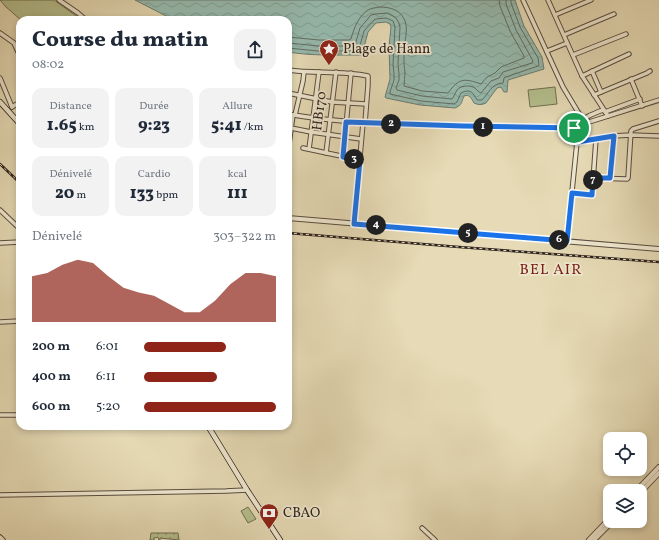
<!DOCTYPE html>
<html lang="fr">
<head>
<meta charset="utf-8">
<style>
	body { margin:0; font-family:Vollkorn,serif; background:#f2f2f3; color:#1f2937; height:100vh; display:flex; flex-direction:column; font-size:15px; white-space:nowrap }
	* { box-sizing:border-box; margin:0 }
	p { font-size:13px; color:#747a83 }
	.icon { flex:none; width:22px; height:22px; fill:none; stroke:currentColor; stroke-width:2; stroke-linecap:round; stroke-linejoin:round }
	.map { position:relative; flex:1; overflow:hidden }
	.drawer { position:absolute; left:16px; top:16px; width:276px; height:414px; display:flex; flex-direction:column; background:#fff; border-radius:12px; box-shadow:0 2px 6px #0003 }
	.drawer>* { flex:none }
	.tools { position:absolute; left:603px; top:432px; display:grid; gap:8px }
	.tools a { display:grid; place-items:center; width:44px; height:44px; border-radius:8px; background:#fff; box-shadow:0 2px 6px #0003; font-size:20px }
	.pin { position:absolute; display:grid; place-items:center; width:34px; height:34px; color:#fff; margin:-17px; border:2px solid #fff; border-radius:50%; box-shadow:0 1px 4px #0007 }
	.km { position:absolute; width:20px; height:20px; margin:-10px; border-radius:50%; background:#222; color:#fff; font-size:11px; line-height:20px; text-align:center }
	.round { display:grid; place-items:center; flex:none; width:42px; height:42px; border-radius:12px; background:#f2f2f3 }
	.summary { display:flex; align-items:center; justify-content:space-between; height:68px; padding:0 16px }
	h1 { font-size:22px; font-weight:800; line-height:30px }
	.figures { display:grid; grid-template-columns:repeat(3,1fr); gap:6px; height:68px; padding:4px 16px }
	.figures div { display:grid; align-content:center; border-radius:10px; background:#f2f2f3; text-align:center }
	.figures b { font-size:17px; font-weight:800 }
	.figures small { font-size:11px; font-weight:400 }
	.figures p { font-size:11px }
	.chart { height:112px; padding:8px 16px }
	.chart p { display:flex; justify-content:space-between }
	.chart svg { width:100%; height:72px; margin-top:4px; fill:#8f2418; opacity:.7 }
	ul { padding:0 16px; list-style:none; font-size:13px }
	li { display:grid; grid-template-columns:64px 48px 1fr; align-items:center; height:30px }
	li i { height:10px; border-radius:5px; background:#8f2418 }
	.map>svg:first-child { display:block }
</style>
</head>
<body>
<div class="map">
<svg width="659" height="540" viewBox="0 0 659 540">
	<defs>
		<pattern id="park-dots" width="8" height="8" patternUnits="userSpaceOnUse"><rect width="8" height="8" fill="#b5c08e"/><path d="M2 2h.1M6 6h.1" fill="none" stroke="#939b73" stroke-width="1.8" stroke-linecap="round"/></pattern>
		<pattern id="water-waves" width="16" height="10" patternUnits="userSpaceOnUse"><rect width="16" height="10" fill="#96bbaf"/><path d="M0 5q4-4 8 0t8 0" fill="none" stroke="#81a096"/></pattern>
	</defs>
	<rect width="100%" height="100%" fill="#e6dbb6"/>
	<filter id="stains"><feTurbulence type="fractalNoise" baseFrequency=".005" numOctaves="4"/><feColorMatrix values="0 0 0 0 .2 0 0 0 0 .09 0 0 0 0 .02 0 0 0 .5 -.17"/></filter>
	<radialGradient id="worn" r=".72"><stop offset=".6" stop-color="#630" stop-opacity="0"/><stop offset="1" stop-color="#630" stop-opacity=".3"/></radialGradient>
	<!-- grass -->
	<g fill="#b5c08e" stroke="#706f53">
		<path d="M0,0H54L82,20H21L6,7Z"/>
		<path d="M555,87L557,104L530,107L528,90Z"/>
		<path d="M248,507L256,519L248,523L241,511Z"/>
	</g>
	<!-- park -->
	<path fill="url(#park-dots)" stroke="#706f53" d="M151,533H178L179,540L160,538V540H159L158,537L154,538V540H150Z"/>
	<!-- water -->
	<path fill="url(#water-waves)" stroke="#6b7c73" d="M135,0H515L524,26L542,57L544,69L508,80L507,92H504L501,87L497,88L486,103C482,105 478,105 474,103C471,98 470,94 464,96C461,103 462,105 455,108L420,105L386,98L385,97L390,79L389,47L391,27L390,24L386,22L376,23L368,32L362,55C337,55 312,56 288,52V20H175L170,18Z"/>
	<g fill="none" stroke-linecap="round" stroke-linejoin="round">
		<!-- shore -->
		<g stroke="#606c64" stroke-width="1">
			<path d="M288,37L319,40H349L351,39C354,28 358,17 368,10C371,8 375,8 380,7C390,7 401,10 405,21C408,29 405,40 404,49C404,54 404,59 404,64C404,67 405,70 405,73C405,77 404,82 404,86L422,91L448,93C459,78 464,78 481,84L487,77L495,73L501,67L524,58V56L510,31L500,6L499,0"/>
			<path d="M288,43L319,46H354L355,45L360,28L371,15L376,14L387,13L393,16L396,18L399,23L400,27L398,64L399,74V80L396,88L397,90L422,96L452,99C454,97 455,93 457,90C460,86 468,85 473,87C476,88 478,92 481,93L491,81L499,78L503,72L532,63L533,61L516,30L506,4V0"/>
			<path d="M288,48L318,51H358L359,49L364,31L374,20L376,19L386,18L393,21L395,27L393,65L394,74V80L390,92V94L421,101L454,104L457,102L461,93C471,88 473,93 477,100H482C489,93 491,84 503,83L504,78L506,77L538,66L539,65L538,58L520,27L511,3V0"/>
		</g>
		<!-- minor casing -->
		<g stroke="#594d40" stroke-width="5.5">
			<g id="minor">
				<path d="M59,0L78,13L86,20"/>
				<path d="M523,0L563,87L584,122L586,123L659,100"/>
				<path d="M548,0L582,76L608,116"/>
				<path d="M555,15L591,0"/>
				<path d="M0,33L14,43L20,56"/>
				<path d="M564,35L614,14"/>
				<path d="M547,51L567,43"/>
				<path d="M573,55L626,34"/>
				<path d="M288,70C315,74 341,70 368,76V85L365,123"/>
				<path d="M592,71L601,92"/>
				<path d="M582,76L629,54"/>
				<path d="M0,78L12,107"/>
				<path d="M631,79L642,106"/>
				<path d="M288,93L332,102L366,104"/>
				<path d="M594,95L647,73L650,71"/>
				<path d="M12,107L20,102"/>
				<path d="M605,112L640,99"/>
				<path d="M288,114C332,122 374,123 419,125C471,127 523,128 575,128"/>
				<path d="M295,115L303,81L304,72"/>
				<path d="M291,128L311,132L361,139"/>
				<path d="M575,128C582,118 592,114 603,110"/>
				<path d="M577,142L613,136L631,135L659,136"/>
				<path d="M289,144L293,115"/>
				<path d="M303,148L360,160"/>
				<path d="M309,149L319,72"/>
				<path d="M326,153L336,72"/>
				<path d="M343,157L351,73"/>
				<path d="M593,178L627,179L628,178L631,131L633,129L659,121"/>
				<path d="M610,178L613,136"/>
				<path d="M572,193L592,195L596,139"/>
				<path d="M0,210L20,229"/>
				<path d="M354,224L363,123"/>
				<path d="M567,241L577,142L575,128"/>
				<path d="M0,243L20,242"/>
				<path d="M0,322L20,321"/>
				<path d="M0,415H20"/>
				<path d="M0,495L226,491L247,490"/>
				<path d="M422,528L435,540"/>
				<path d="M0,537L3,540"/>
			</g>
		</g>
		<!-- tertiary casing -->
		<g stroke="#594d40" stroke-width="6">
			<g id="tertiary">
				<path d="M288,218L659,249"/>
				<path d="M636,491L659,467"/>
				<path d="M640,493L659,473"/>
				<path d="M589,540L610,518"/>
				<path d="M594,540L613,521"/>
			</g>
		</g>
		<!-- secondary casing -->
		<g stroke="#2a1e18" stroke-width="6">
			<g id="secondary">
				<path d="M0,102L20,124"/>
				<path d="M208,426L247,490L280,540"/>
			</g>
		</g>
		<!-- minor -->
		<use href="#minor" stroke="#efe8d0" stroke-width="3.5"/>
		<!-- tertiary -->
		<use href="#tertiary" stroke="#efe8d0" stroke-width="4"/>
		<!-- secondary -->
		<use href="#secondary" stroke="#efe8d0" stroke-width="4.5"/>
		<!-- rail casing -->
		<g stroke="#2a1e18" stroke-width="2.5">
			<g id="rail">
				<path d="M0,164L20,183"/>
				<path d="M288,233L459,247L659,262"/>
			</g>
		</g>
		<!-- rail -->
		<use href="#rail" stroke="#efe8d0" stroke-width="1" stroke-dasharray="3" stroke-linecap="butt"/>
	</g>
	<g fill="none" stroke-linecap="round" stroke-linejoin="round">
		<!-- route casing -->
		<g stroke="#fff" stroke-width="8">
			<path id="route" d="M346,122L463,126L574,128L577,142L614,136L610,178H593L592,195L572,193L567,241L354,224L360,160L343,157Z"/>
		</g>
		<!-- route -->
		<use href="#route" stroke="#1a73e8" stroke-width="5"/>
	</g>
	<!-- icons -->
	<defs>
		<g id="sight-pin" transform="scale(1)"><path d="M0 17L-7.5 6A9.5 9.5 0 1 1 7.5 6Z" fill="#8f2418" stroke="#efe8d0"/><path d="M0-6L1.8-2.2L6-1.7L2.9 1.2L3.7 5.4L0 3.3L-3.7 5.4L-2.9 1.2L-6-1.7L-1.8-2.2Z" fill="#fff"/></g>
		<g id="bank-pin" transform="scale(1)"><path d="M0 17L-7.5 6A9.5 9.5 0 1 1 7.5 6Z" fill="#8f2418" stroke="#efe8d0"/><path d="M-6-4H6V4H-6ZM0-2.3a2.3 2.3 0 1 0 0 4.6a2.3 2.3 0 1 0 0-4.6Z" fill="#fff"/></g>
	</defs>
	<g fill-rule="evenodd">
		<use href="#sight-pin" x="329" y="49"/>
		<use href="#bank-pin" x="269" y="513"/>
	</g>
	<g text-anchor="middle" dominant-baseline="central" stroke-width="3.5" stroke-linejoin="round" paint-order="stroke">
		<!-- poi labels -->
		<g font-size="14" fill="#2a1e18" stroke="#efe8d0" text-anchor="start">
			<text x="343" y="49">Plage de Hann</text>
			<text x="283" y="513">CBAO</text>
		</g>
		<!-- street labels -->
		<g font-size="14" fill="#2a1e18" stroke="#efe8d0">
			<text transform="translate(320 111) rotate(-83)">HB170</text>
		</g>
		<!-- neighbourhood labels -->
		<g font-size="15" letter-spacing="1" fill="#7a1f14" stroke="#efe8d0">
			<text x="551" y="270">BEL AIR</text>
		</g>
	</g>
	<rect width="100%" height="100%" filter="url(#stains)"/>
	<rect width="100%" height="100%" fill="url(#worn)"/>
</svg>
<div class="tools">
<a><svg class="icon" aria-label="locate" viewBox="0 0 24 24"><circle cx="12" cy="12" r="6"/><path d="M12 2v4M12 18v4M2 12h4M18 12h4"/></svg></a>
<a><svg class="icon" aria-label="layers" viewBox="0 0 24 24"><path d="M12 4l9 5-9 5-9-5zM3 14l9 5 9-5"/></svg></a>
</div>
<div class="pin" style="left:574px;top:128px;background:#1e9e55"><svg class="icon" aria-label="arrive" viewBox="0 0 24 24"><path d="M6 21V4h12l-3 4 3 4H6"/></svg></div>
<b class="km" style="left:483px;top:127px">1</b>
<b class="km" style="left:391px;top:124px">2</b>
<b class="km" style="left:354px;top:159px">3</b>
<b class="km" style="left:376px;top:225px">4</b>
<b class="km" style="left:468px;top:233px">5</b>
<b class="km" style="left:559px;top:240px">6</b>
<b class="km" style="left:593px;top:180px">7</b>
<section class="drawer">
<div class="summary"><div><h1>Course du matin</h1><p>08:02</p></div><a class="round"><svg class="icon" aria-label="share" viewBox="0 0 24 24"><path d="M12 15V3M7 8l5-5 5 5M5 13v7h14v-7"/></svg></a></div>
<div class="figures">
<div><p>Distance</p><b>1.65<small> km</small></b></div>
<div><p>Durée</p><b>9:23</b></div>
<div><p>Allure</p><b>5:41<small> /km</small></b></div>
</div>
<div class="figures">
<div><p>Dénivelé</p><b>20<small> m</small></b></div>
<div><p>Cardio</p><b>133<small> bpm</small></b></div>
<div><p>kcal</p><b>111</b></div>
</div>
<div class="chart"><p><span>Dénivelé</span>303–322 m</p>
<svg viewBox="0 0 160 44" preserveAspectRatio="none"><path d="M0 44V16L10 14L20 9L30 6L40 8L50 16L60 23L70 26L80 28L90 33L100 38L110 38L120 31L130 21L140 14L150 14L160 16V44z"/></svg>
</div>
<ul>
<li><b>200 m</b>6:01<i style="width:62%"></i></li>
<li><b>400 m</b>6:11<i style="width:55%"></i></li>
<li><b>600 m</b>5:20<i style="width:100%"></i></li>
</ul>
</section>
</div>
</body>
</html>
